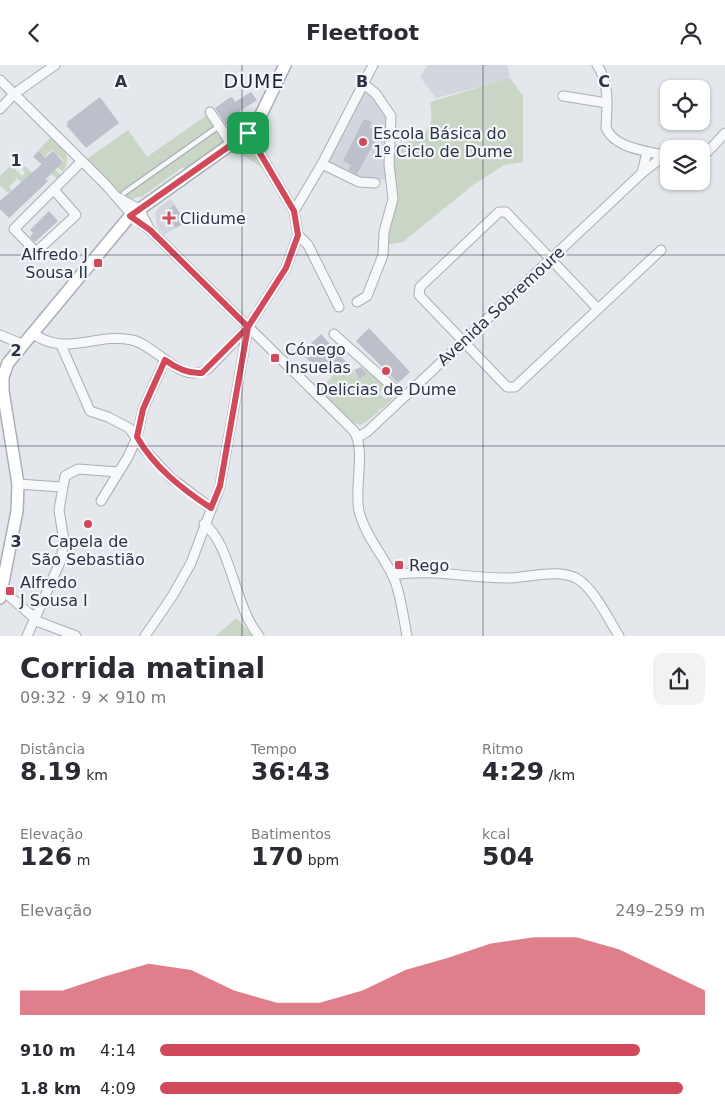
<!DOCTYPE html>
<html lang="pt">
<head>
<meta charset="utf-8">
<style>
	body { margin:0; font-family:"DejaVu Sans",sans-serif; background:#f2f2f3; color:#2b2b33; height:100vh; display:flex; flex-direction:column; font-size:19px; white-space:nowrap }
	* { box-sizing:border-box; margin:0 }
	p { font-size:16px; color:#7c7c81 }
	.icon { flex:none; width:28px; height:28px; fill:none; stroke:currentColor; stroke-width:2; stroke-linecap:round; stroke-linejoin:round }
	.map { position:relative; height:571px; overflow:hidden }
	.drawer { display:flex; flex-direction:column; background:#fff; flex:1 }
	.drawer>* { flex:none }
	.tools { position:absolute; left:660px; top:15px; display:grid; gap:10px }
	.tools a { display:grid; place-items:center; width:50px; height:50px; border-radius:10px; background:#fff; box-shadow:0 1px 4px #0004; font-size:25px }
	.pin { position:absolute; display:grid; place-items:center; width:42px; height:42px; color:#fff; margin:-21px; border-radius:10px; box-shadow:0 2px 8px #0006 }
	.round { display:grid; place-items:center; flex:none; width:52px; height:52px; border-radius:10px; background:#f2f2f3 }
	.head { display:flex; align-items:center; justify-content:space-between; height:85px; padding:0 20px }
	h1 { font-size:28px; font-weight:800; line-height:38px }
	.metrics { display:grid; grid-template-columns:repeat(3,1fr); gap:8px; height:85px; padding:5px 20px }
	.metrics div { display:grid; align-content:center }
	.metrics b { font-size:25px; font-weight:800 }
	.metrics small { font-size:14px; font-weight:400 }
	.metrics p { font-size:14px }
	.chart { height:140px; padding:10px 20px }
	.chart p { display:flex; justify-content:space-between }
	.chart svg { width:100%; height:90px; margin-top:5px; fill:#d1495b; opacity:.7 }
	ul { padding:0 20px; list-style:none; font-size:16px }
	li { display:grid; grid-template-columns:80px 60px 1fr; align-items:center; height:38px }
	li i { height:12px; border-radius:6px; background:#d1495b }
	header { display:flex; justify-content:space-between; align-items:center; height:65px; padding:0 20px; background:#fff; font-size:22px; font-weight:800 }
	.map>svg:first-child { display:block }
</style>
</head>
<body>
<header><svg class="icon" aria-label="back" viewBox="0 0 24 24"><path d="M15 5l-7 7 7 7"/></svg>Fleetfoot<svg class="icon" aria-label="person" viewBox="0 0 24 24"><circle cx="12" cy="8" r="4"/><path d="M4 21q1-7 8-7t8 7"/></svg></header>
<div class="map">
<svg width="725" height="571" viewBox="0 0 725 571">
	<rect width="100%" height="100%" fill="#e4e7ec"/>
	<!-- built -->
	<g fill="#d2d6de">
		<path d="M427,0H507L510,12L506,15L436,33L420,12Z"/>
		<path d="M369,27L389,52V115L359,114L327,98L360,29Z"/>
		<path d="M171,134L186,157L164,170L157,161L155,149L158,143Z"/>
	</g>
	<!-- green -->
	<g fill="#c9d6c5">
		<path d="M510,13L523,31V97L504,100L473,120L403,177L385,180L394,125L393,80C406,78 429,73 431,56C432,50 431,43 430,37Z"/>
		<path d="M207,50L225,78L187,105L183,102L143,131L132,134L121,129L87,94L128,65L147,92Z"/>
		<path d="M52,71C63,82 73,91 63,107L57,102L64,96L52,85L43,93L61,110L57,114L36,94L38,86Z"/>
		<path d="M252,75L274,111L234,84Z"/>
		<path d="M11,100L22,111L25,108L22,104L25,101L33,109L26,116L40,131L28,120L26,122L17,113L9,122L12,125L8,128L0,120V111Z"/>
		<path d="M346,297L359,314L367,309L363,302L385,322L379,328L385,334L392,328L394,332L383,343L378,345L379,347L361,360L350,357L317,327Z"/>
		<path d="M236,553L253,571H216Z"/>
	</g>
	<!-- building -->
	<g fill="#bbc0ca">
		<path d="M251,27L257,35L240,46L243,50L241,52L226,60L215,43L229,33L232,32L235,37Z"/>
		<path d="M100,32L119,58L86,83L66,60L68,59L67,57Z"/>
		<path d="M364,54L372,57L369,62L378,66V70L357,109L348,105L351,100L343,96Z"/>
		<path d="M38,86L45,93L53,86L63,97L46,114L48,116L9,153L0,144V136L42,99L33,92Z"/>
		<path d="M174,140L186,157L176,163L165,149Z"/>
		<path d="M49,146L58,156L35,177L30,172L33,168L30,165Z"/>
		<path d="M369,263L410,307L398,318L356,276Z"/>
		<path d="M321,269L346,297L340,304L331,295L319,306L301,288Z"/>
		<path d="M361,302L367,309L359,314L354,305Z"/>
	</g>
	<g fill="none" stroke-linecap="round" stroke-linejoin="round">
		<!-- lane casing -->
		<g stroke="#a9aeb7" stroke-width="7">
			<path id="lane" d="M124,128L219,61"/>
		</g>
		<!-- street casing -->
		<g stroke="#a9aeb7" stroke-width="11">
			<g id="street">
				<path d="M597,0C610,19 607,40 606,63C616,85 648,85 669,92"/>
				<path d="M0,15C34,49 68,82 102,116C119,133 130,152 150,165L354,366C366,385 354,422 359,446C365,470 382,489 393,511C401,529 403,551 407,571"/>
				<path d="M563,31L607,38"/>
				<path d="M0,44L14,29L55,0"/>
				<path d="M210,47L232,80"/>
				<path d="M701,94L725,68"/>
				<path d="M322,99L359,117L375,118"/>
				<path d="M642,108L647,87"/>
				<path d="M54,125L76,150L36,187L14,164L82,96"/>
				<path d="M119,133L139,144L150,165"/>
				<path d="M294,146L322,99L373,0"/>
				<path d="M298,170L308,180L339,242"/>
				<path d="M357,237L367,231L383,190L384,167L393,134L389,99L391,51L376,29L363,18"/>
				<path d="M598,244L506,147H499L420,222L419,230L507,322H515L661,185"/>
				<path d="M32,268C66,293 95,267 132,275C158,281 182,322 209,303L248,262"/>
				<path d="M334,269L404,332"/>
				<path d="M0,270L22,279"/>
				<path d="M61,280L90,346L108,352L129,363L145,385L171,413L211,443"/>
				<path d="M358,372L367,367L642,108L664,91"/>
				<path d="M18,419L62,422"/>
				<path d="M101,436L128,392L137,372L143,344L165,295"/>
				<path d="M204,459C231,478 234,541 259,571"/>
				<path d="M392,510C432,503 471,514 511,513C531,512 558,504 576,513C593,522 609,555 619,571"/>
				<path d="M2,525L39,557L76,571"/>
				<path d="M27,571L61,495L64,476L59,445L65,411L78,404L118,407"/>
				<path d="M145,571L173,530L191,498L220,421L248,262L286,203L298,170L294,146L248,68"/>
			</g>
		</g>
		<!-- secondary casing -->
		<g stroke="#a9aeb7" stroke-width="14">
			<path id="secondary" d="M0,533L17,446L18,419L3,326V312L8,298L130,151L255,62L285,0"/>
		</g>
		<!-- lane -->
		<use href="#lane" stroke="#f7f8fa" stroke-width="4.5"/>
		<!-- street -->
		<use href="#street" stroke="#f7f8fa" stroke-width="9"/>
		<!-- secondary -->
		<use href="#secondary" stroke="#fff" stroke-width="11"/>
	</g>
	<g fill="none" stroke-linecap="round" stroke-linejoin="round">
		<!-- route casing -->
		<g stroke="#fff" stroke-width="10">
			<path id="route" d="M248,68L130,151L150,165L248,262L202,308C189,309 176,303 165,295L143,344L137,372C154,402 182,424 211,443L220,421L248,262L286,203L298,170L294,146L248,68"/>
		</g>
		<!-- route -->
		<use href="#route" stroke="#d1495b" stroke-width="6"/>
	</g>
	<!-- grid -->
	<path fill="none" stroke="#2b3445" stroke-width="1" stroke-opacity="0.55" d="M242,0V571M483,0V571M0,190H725M0,381H725"/>
	<!-- markers -->
	<g fill="#d1495b" stroke="#f4f6f9" stroke-width="2">
		<circle cx="363" cy="77" r="5"/>
		<path d="M166.5 145.5h5v5h5v5h-5v5h-5v-5h-5v-5h5z"/>
		<rect x="93" y="193" width="10" height="10" rx="2.5"/>
		<rect x="270" y="288" width="10" height="10" rx="2.5"/>
		<circle cx="386" cy="306" r="5"/>
		<circle cx="88" cy="459" r="5"/>
		<rect x="394" y="495" width="10" height="10" rx="2.5"/>
		<rect x="5" y="521" width="10" height="10" rx="2.5"/>
	</g>
	<g text-anchor="middle" dominant-baseline="central" stroke-width="4.5" stroke-linejoin="round" paint-order="stroke">
		<!-- poi labels -->
		<g font-size="16" fill="#2b3445" stroke="#f4f6f9" text-anchor="start">
			<text x="373" y="68">Escola Básica do<tspan x="373" dy="18">1º Ciclo de Dume</tspan></text>
			<text x="180" y="153">Clidume</text>
			<text x="88" y="189" text-anchor="end">Alfredo J<tspan x="88" dy="18">Sousa II</tspan></text>
			<text x="285" y="284">Cónego<tspan x="285" dy="18">Insuelas</tspan></text>
			<text x="386" y="324" text-anchor="middle">Delicias de Dume</text>
			<text x="88" y="476" text-anchor="middle">Capela de<tspan x="88" dy="18">São Sebastião</tspan></text>
			<text x="409" y="500">Rego</text>
			<text x="20" y="517">Alfredo<tspan x="20" dy="18">J Sousa I</tspan></text>
		</g>
		<!-- street labels -->
		<g font-size="16" fill="#2b3445" stroke="#f4f6f9">
			<text transform="translate(501 241) rotate(-43)">Avenida Sobremoure</text>
		</g>
		<!-- quarter labels -->
		<g font-size="19" letter-spacing="1" fill="#1d2536" stroke="#f4f6f9">
			<text x="254" y="16">DUME</text>
		</g>
	</g>
	<g font-size="16" text-anchor="middle" font-weight="bold" fill="#2b3445" stroke="#f4f6f9" stroke-width="4.5" stroke-linejoin="round" paint-order="stroke">
		<text x="121" y="22">A</text>
		<text x="362" y="22">B</text>
		<text x="604" y="22">C</text>
		<text x="16" y="101">1</text>
		<text x="16" y="291">2</text>
		<text x="16" y="482">3</text>
	</g>
</svg>
<div class="tools">
<a><svg class="icon" aria-label="locate" viewBox="0 0 24 24"><circle cx="12" cy="12" r="6"/><path d="M12 2v4M12 18v4M2 12h4M18 12h4"/></svg></a>
<a><svg class="icon" aria-label="layers" viewBox="0 0 24 24"><path d="M12 4l9 5-9 5-9-5zM3 14l9 5 9-5"/></svg></a>
</div>
<div class="pin" style="left:248px;top:68px;background:#1e9e55"><svg class="icon" aria-label="arrive" viewBox="0 0 24 24"><path d="M6 21V4h12l-3 4 3 4H6"/></svg></div>
</div>
<section class="drawer">
<div class="head"><div><h1>Corrida matinal</h1><p>09:32 · 9 × 910 m</p></div><a class="round"><svg class="icon" aria-label="share" viewBox="0 0 24 24"><path d="M12 15V3M7 8l5-5 5 5M5 13v7h14v-7"/></svg></a></div>
<div class="metrics">
<div><p>Distância</p><b>8.19<small> km</small></b></div>
<div><p>Tempo</p><b>36:43</b></div>
<div><p>Ritmo</p><b>4:29<small> /km</small></b></div>
</div>
<div class="metrics">
<div><p>Elevação</p><b>126<small> m</small></b></div>
<div><p>Batimentos</p><b>170<small> bpm</small></b></div>
<div><p>kcal</p><b>504</b></div>
</div>
<div class="chart"><p><span>Elevação</span>249–259 m</p>
<svg viewBox="0 0 160 44" preserveAspectRatio="none"><path d="M0 44V32L10 32L20 25L30 19L40 22L50 32L60 38L70 38L80 32L90 22L100 16L110 9L120 6L130 6L140 12L150 22L160 32V44z"/></svg>
</div>
<ul>
<li><b>910 m</b>4:14<i style="width:88%"></i></li>
<li><b>1.8 km</b>4:09<i style="width:96%"></i></li>
</ul>
</section>
</body>
</html>
